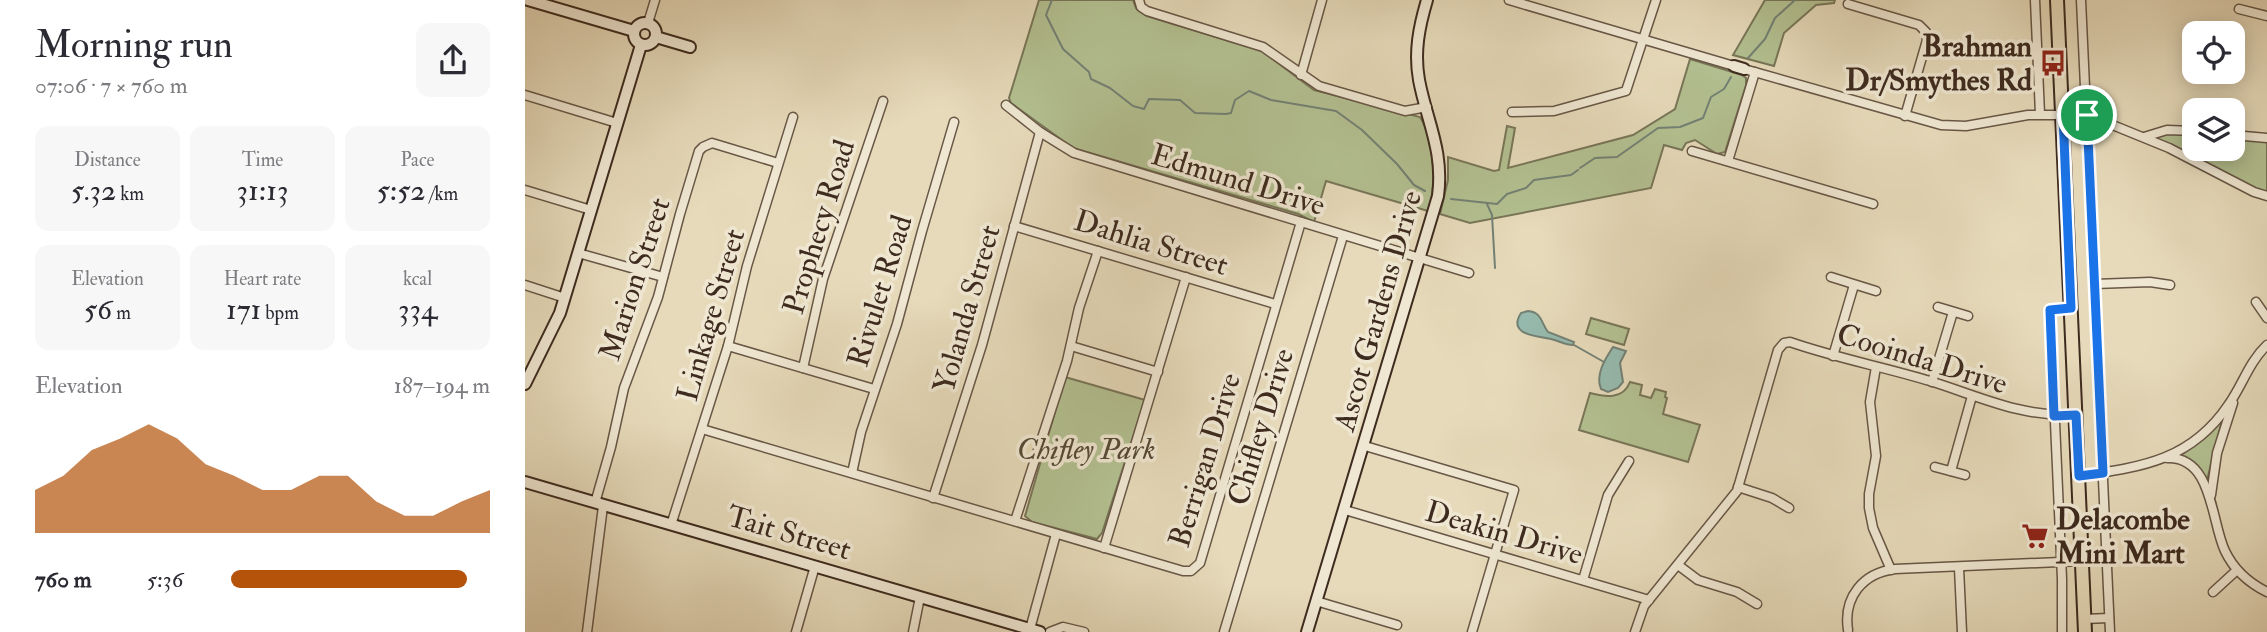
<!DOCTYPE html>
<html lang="en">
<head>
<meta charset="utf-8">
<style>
	body { margin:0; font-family:"IM FELL Double Pica",serif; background:#f7f7f7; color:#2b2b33; height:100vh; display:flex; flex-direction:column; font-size:26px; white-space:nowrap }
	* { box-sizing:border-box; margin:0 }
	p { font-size:23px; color:#7c7c81 }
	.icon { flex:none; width:38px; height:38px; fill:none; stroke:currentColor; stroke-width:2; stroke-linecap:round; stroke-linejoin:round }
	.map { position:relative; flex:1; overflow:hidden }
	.details { display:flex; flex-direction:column; background:#fff; width:525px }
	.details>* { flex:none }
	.fabs { position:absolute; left:1657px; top:21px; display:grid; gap:14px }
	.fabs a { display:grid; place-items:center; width:63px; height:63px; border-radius:14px; background:#fff; box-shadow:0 4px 18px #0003; font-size:35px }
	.pin { position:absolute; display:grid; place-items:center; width:60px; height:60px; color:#fff; margin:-30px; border:4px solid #fff; border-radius:50%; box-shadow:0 2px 7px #0007 }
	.round { display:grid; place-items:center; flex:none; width:74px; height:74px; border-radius:14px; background:#f7f7f7 }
	.overview { display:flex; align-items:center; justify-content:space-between; height:119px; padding:0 35px }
	h1 { font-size:38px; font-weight:600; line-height:52px }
	.figures { display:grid; grid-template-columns:repeat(3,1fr); gap:10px; height:119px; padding:7px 35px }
	.figures div { display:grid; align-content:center; border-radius:14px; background:#f7f7f7; text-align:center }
	.figures b { font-size:30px; font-weight:600 }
	.figures small { font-size:19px; font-weight:400 }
	.figures p { font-size:19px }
	.chart { height:196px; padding:14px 35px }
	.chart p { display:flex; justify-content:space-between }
	.chart svg { width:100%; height:126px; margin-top:7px; fill:#b45309; opacity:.7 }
	ul { padding:0 35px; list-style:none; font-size:23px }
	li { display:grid; grid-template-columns:112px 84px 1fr; align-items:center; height:52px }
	li i { height:18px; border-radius:9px; background:#b45309 }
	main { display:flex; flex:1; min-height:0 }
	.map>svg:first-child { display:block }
</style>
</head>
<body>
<main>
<section class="details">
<div class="overview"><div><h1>Morning run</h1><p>07:06 · 7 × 760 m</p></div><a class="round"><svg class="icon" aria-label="share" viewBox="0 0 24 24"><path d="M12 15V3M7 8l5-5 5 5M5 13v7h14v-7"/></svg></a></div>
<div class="figures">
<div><p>Distance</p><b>5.32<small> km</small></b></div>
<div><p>Time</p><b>31:13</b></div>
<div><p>Pace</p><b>5:52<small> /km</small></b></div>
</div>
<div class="figures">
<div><p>Elevation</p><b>56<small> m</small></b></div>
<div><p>Heart rate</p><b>171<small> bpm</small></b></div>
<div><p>kcal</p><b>334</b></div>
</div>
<div class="chart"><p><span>Elevation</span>187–194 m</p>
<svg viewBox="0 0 160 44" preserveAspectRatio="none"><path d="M0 44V29L10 24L20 15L30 11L40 6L50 11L60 20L70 24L80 29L90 29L100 24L110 24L120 33L130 38L140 38L150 33L160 29V44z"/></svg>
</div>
<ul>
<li><b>760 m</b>5:36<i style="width:91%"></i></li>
</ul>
</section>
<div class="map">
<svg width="1742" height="632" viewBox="0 0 1742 632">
	<rect width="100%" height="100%" fill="#e6daba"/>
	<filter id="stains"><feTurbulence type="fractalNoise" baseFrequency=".00286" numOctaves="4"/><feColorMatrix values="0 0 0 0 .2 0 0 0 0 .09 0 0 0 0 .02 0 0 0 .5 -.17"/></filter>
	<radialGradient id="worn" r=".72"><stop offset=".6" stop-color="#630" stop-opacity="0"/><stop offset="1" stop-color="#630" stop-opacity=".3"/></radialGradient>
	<!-- green -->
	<g fill="#b3c091" stroke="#787658" stroke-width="2">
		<path d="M514,0H608L611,8L622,16L737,51L789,90L895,117C909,140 912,186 903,211L801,181L789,222L773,214L548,148L486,103L484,98Z"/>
		<path d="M1240,0H1310L1309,3L1291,5L1259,33L1249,66L1208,55Z"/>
		<path d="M1165,59L1217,75L1221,78V85L1200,152L1192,154L1170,140L1161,143L1157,150L1139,145L1126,188L945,223L915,214L923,180V157L969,171L974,170L982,126L990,128L983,168L1108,135L1150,109Z"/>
		<path d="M1636,133L1669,134L1670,149H1708V138L1742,141V193L1737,192L1628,138Z"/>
		<path d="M1066,318L1104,329L1099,345L1061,334Z"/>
		<path d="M540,377L620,400L577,533L572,539L507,522L500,516Z"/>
		<path d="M1105,382L1117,385L1115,395L1126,398L1130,389L1141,392L1140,397L1142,398L1138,414L1175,425L1163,462L1054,430L1065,393C1080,397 1098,400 1105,382Z"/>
		<path d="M1697,421L1682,480L1672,465L1656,455L1682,436Z"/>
	</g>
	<!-- water -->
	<g fill="#96bbaf" stroke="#738175" stroke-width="2">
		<path d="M1003,311C1017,312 1016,323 1023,332L1049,342L1048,345C1041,345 1034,341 1026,339C1012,336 982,335 996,313Z"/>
		<path d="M1088,347L1101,351L1095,363L1098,382L1093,388L1083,392L1076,389C1070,375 1080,359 1088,347Z"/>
	</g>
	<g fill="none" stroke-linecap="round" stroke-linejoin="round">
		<!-- stream -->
		<g stroke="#738175" stroke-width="2">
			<path d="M527,0L521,15L538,49L564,72L566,79L585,88L608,106L619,109L624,99L655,100L670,113L701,114L706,113L710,100L724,91L746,100L811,111L837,130L872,164L889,185L900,191"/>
			<path d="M1223,58L1240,39L1250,18L1270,0"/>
			<path d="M1055,168L1070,158L1092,157L1133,128L1155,127L1178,118L1186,97L1199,89L1206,77"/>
			<path d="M926,199L972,204L982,194L1001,188L1009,180L1046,175L1053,170"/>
			<path d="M962,204L967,215L970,268"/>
			<path d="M1049,345L1079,362"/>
		</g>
		<!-- street casing -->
		<g stroke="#685746" stroke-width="11">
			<g id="street">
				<path d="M614,0L616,7L622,11L738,47L794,86L880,111L902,107"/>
				<path d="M984,0L1209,66"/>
				<path d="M1510,0L1515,114"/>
				<path d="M1556,0L1585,632"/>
				<path d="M1323,4L1394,25L1401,32L1402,40L1380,116"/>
				<path d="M1714,9L1742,16"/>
				<path d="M123,23L130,0"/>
				<path d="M1219,69L1416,125L1441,126L1503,115H1563L1644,148L1729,192L1742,196"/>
				<path d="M776,75L797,0"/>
				<path d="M0,95L92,123"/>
				<path d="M481,105L515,132L549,153L944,273"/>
				<path d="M987,112L1029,111L1101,91L1131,0"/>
				<path d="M1708,135L1742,138"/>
				<path d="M1619,137L1642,130L1670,131"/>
				<path d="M1167,151L1348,204"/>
				<path d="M1203,161L1230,72"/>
				<path d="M0,190L66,210"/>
				<path d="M489,226L750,304"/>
				<path d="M53,253L138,277"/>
				<path d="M1306,277L1351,291"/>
				<path d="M1570,284L1625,282L1645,285"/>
				<path d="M0,285L40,298"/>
				<path d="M1731,302L1742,318"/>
				<path d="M1413,307L1443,316"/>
				<path d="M203,346L349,389"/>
				<path d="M546,346L633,372"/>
				<path d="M1308,356L1329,285"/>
				<path d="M1351,367L1345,402L1351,456L1344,494V508L1348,528L1366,570"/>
				<path d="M278,368L298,279L358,101"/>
				<path d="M1407,382L1428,312"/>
				<path d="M177,429L658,571H666L675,563L776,222"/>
				<path d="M840,446L989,490L947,632"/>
				<path d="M1642,458C1688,456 1686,522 1700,551C1709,570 1724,583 1742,592"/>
				<path d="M1410,467L1440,475"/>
				<path d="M1426,471L1447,396"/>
				<path d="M327,473L336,432L372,324L397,231L429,122"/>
				<path d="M1554,476C1616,467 1666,461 1704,404C1718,384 1724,362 1742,345"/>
				<path d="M1213,487L1247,498L1264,508"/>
				<path d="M1686,495L1692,453L1708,403"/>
				<path d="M408,498L457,345L515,132"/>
				<path d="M70,503L86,447L99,388L133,297L155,214L174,151L178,147L187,143L253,163"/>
				<path d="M820,510L1124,600"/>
				<path d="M490,521L542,361L554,308L573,251"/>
				<path d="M146,525L203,346L222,266L268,117"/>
				<path d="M579,548L661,277"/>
				<path d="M1153,565L1173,580L1212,592L1232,604"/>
				<path d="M1434,568L1437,632"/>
				<path d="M1058,580L1083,495L1104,461"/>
				<path d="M1688,592L1712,570"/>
				<path d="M791,601L872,625"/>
				<path d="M1559,619L1584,618"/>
				<path d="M505,629L531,534"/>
				<path d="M1323,630C1318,597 1338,573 1370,569L1557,561"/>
				<path d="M62,632L78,506"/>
				<path d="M271,632L290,566"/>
				<path d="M388,632L395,597"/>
				<path d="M525,632L538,627L559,632"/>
				<path d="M699,632L818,236"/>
				<path d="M1110,632L1119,606L1212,491L1253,350L1259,343L1265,342C1311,358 1359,367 1405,381C1456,397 1495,417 1551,415"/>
				<path d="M1537,632V579L1525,310L1546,308"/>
			</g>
		</g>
		<!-- secondary casing -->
		<g stroke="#3e2b1f" stroke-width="14">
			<g id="secondary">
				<path d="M3,0L109,31"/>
				<circle cx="120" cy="34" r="11"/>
				<path d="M131,37L165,47"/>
				<path d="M1209,66L1219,69"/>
				<path d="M0,384L35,313L116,45"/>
				<path d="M0,482L515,632"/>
				<path d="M782,632L913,196C919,151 902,122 894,80C889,52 894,27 902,0"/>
			</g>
		</g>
		<!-- primary casing -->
		<g stroke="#3e2b1f" stroke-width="16">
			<path id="primary" d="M1532,0L1560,632"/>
		</g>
		<!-- street -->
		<use href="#street" stroke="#efe7d2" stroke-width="8"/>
		<!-- secondary -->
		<use href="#secondary" stroke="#efe7d2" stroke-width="10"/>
		<!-- primary -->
		<use href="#primary" stroke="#e6daba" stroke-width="12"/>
	</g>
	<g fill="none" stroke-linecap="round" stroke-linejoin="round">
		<!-- route casing -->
		<g stroke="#fff" stroke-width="14">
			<path id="route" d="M1538,114L1562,115L1578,473L1554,476L1551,415L1529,416L1525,310L1546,308Z"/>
		</g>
		<!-- route -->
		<use href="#route" stroke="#1a73e8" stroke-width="9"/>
	</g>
	<!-- icons -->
	<defs>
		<g id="bus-bare" transform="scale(2.1)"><path d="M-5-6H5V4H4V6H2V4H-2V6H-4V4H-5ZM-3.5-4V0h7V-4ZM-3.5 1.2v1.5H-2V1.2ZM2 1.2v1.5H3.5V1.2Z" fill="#8f2418" stroke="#efe7d2" stroke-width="2.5" paint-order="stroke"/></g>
		<g id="supermarket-bare" transform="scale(2.1)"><path d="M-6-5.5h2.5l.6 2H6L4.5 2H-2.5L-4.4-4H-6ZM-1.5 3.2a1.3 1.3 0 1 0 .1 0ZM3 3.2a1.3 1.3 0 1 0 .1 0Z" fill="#8f2418" stroke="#efe7d2" stroke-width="2.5" paint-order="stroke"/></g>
	</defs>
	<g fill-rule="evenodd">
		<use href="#bus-bare" x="1528" y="63"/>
		<use href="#supermarket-bare" x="1510" y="536"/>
	</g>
	<g text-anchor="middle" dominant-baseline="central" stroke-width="7" stroke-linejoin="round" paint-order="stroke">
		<!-- poi labels -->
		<g font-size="30" font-weight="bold" fill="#3e2b1f" stroke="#efe7d2" text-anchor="end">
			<text x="1507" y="46">Brahman<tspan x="1507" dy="34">Dr/Smythes Rd</tspan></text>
			<text x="1531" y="519" text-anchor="start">Delacombe<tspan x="1531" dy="34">Mini Mart</tspan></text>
		</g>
		<!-- street labels -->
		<g font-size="30" fill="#3e2b1f" stroke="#efe7d2">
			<text transform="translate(713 180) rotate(17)">Edmund Drive</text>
			<text transform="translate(294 227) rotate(-73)">Prophecy Road</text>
			<text transform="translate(626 243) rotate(17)">Dahlia Street</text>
			<text transform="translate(110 279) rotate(-72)">Marion Street</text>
			<text transform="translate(355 291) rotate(-73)">Rivulet Road</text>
			<text transform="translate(442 309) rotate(-74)">Yolanda Street</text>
			<text transform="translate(853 311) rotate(-74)">Ascot Gardens Drive</text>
			<text transform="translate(186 315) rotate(-74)">Linkage Street</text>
			<text transform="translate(1397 359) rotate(17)">Cooinda Drive</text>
			<text transform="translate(736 427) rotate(-73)">Chifley Drive</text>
			<text transform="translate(680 460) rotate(-73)">Berrigan Drive</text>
			<text transform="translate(264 533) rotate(16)">Tait Street</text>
			<text transform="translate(979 533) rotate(16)">Deakin Drive</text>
		</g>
		<!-- park labels -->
		<g font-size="30" font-style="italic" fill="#554936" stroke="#efe7d2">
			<text x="561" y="449">Chifley Park</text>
		</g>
	</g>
	<rect width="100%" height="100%" filter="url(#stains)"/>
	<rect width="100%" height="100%" fill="url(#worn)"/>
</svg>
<div class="fabs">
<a><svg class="icon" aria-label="locate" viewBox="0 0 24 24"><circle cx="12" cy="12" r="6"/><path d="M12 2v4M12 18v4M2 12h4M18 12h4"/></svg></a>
<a><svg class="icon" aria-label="layers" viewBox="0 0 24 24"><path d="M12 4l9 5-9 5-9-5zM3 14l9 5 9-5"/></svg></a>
</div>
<div class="pin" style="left:1562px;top:115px;background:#1e9e55"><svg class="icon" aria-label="arrive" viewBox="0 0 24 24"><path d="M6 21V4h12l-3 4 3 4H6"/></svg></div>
</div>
</main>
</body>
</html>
